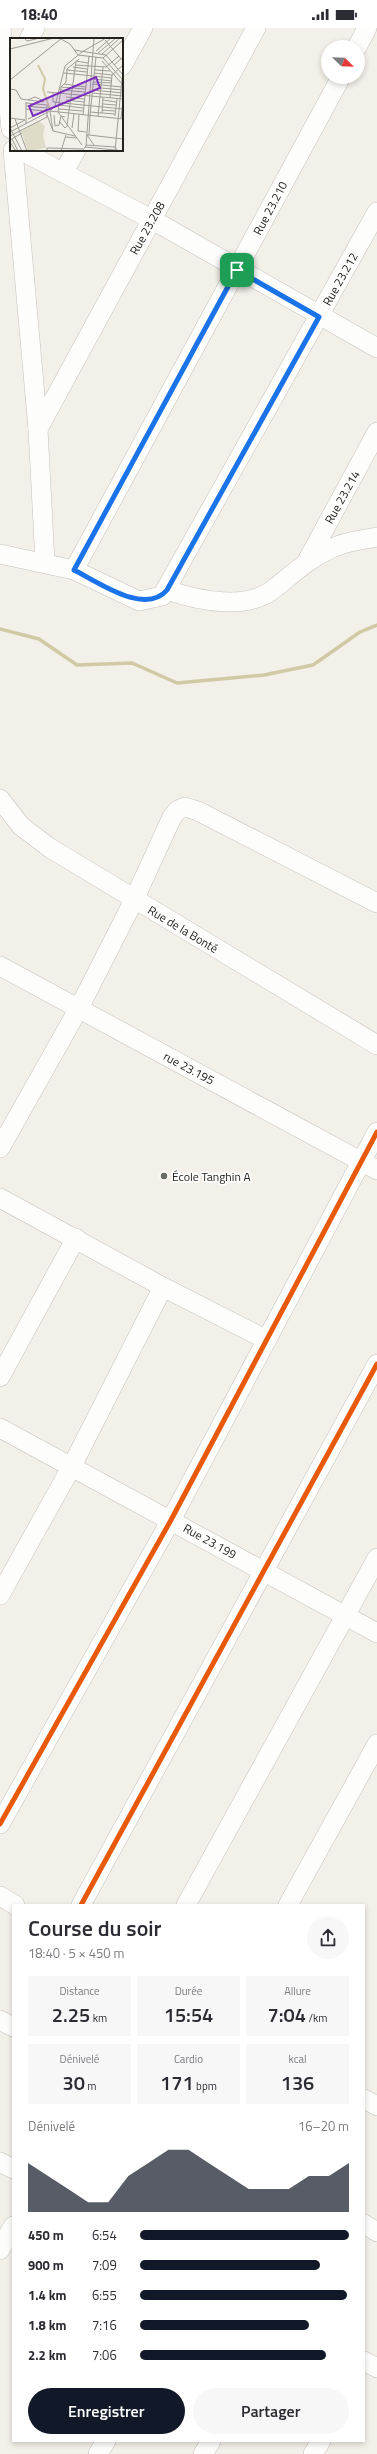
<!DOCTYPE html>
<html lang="fr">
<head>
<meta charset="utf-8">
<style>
	body { margin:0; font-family:"Titillium Web",sans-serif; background:#f7f7f7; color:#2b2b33; height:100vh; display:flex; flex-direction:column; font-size:15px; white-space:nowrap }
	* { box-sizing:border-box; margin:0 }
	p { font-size:13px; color:#7c7c81 }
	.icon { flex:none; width:22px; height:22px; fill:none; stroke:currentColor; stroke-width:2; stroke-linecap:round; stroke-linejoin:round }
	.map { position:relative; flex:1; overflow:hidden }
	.panel { position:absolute; left:12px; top:1876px; width:353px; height:538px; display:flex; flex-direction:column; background:#fff; border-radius:0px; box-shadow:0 2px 6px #0003 }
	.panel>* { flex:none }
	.needle { width:26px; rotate:113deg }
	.tools { position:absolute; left:321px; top:12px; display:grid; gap:8px }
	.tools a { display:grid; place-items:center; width:44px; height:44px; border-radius:50%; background:#fff; box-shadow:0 2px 6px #0003; font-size:20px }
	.pin { position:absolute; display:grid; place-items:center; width:34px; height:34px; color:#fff; margin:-17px; border-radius:8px; box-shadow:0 2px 6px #0006 }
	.round { display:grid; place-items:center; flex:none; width:42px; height:42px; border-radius:21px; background:#f7f7f7 }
	.overview { display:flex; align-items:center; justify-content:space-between; height:68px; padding:0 16px }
	h1 { font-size:22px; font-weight:600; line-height:30px }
	.metrics { display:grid; grid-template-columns:repeat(3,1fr); gap:6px; height:68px; padding:4px 16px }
	.metrics div { display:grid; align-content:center; border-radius:0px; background:#f7f7f7; text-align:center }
	.metrics b { font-size:20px; font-weight:600 }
	.metrics small { font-size:11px; font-weight:400 }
	.metrics p { font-size:11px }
	.chart { height:112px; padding:8px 16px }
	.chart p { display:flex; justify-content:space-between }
	.chart svg { width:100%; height:72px; margin-top:4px; fill:#111827; opacity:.7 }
	.primary-button { display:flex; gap:8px; margin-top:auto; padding:8px 16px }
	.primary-button a { flex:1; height:46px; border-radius:24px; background:#111827; color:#fff; font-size:16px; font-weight:600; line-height:46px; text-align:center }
	.primary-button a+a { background:#f7f7f7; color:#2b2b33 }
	ul { padding:0 16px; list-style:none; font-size:13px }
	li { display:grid; grid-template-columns:64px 48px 1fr; align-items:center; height:30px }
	li i { height:10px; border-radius:5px; background:#111827 }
	.status { display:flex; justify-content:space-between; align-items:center; height:28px; padding:0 20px; background:#fff; direction:ltr }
	.status svg { height:11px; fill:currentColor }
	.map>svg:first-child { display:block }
</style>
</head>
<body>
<div class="status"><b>18:40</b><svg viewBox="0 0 49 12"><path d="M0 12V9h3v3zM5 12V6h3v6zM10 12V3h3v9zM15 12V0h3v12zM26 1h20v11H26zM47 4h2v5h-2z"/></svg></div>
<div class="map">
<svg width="377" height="2426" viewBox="0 0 377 2426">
	<rect width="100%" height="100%" fill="#f2f0e8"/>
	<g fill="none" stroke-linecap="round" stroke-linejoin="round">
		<!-- stream -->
		<path stroke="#d0caa4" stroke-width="3.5" d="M0,601L39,611L77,637L132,635L177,655L264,647L313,637L360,604L377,597"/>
		<!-- minor casing -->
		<g stroke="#c4c2bc" stroke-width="20">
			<g id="minor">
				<path d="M1,0L11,101"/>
				<path d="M29,11L35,0"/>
				<path d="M357,19L367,0"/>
				<path d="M122,38L143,0"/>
				<path d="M13,122L38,401L45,535"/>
				<path d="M20,122L151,191L377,320"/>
				<path d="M63,145L76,122"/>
				<path d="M38,401L256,0"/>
				<path d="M0,526L74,542L139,573L162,568L377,184"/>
				<path d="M306,535L377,404"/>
				<path d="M74,542L341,49"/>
				<path d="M167,562C199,573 248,583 275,560C294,545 310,530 332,520C346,513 362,512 377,509"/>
				<path d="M0,771L21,798L50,820L377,1017"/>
				<path d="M0,938L377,1142"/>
				<path d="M0,1120L79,980L134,872L172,789L178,782L185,779L198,783L377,875"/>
				<path d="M0,1170L163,1259L267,1312"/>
				<path d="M0,1349L76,1210"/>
				<path d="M0,1400L377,1605"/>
				<path d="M0,1567L72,1438L163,1259"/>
				<path d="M0,1796L171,1492L377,1104"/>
				<path d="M0,1868L15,1877"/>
				<path d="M81,1877L377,1336"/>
				<path d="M186,1877L377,1530"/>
				<path d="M288,1877L377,1716"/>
				<path d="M0,1992L13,1999"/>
				<path d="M364,2071L377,2078"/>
				<path d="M0,2134L13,2141"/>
				<path d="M364,2196L377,2204"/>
				<path d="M0,2222L13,2198"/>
				<path d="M364,2333L377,2340"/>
				<path d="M98,2426L106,2413"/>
				<path d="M203,2426L211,2413"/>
				<path d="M313,2426L321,2413"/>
			</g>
		</g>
		<!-- minor -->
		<use href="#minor" stroke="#fdfdfc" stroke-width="19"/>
		<!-- cycleway casing -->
		<g stroke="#fff" stroke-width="8">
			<g id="cycleway">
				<path d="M0,1796L171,1492L377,1104"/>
				<path d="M81,1877L377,1336"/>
			</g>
		</g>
		<!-- cycleway -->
		<use href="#cycleway" stroke="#e8590c" stroke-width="5"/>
	</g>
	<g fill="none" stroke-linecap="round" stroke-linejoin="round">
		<!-- route casing -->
		<g stroke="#fff" stroke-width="8">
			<path id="route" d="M237,242L319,289L167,562C145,588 98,554 74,542Z"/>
		</g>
		<!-- route -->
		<use href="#route" stroke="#1a73e8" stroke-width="5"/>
	</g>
	<!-- markers -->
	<circle fill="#6b6a63" stroke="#fff" stroke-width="1.5" cx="164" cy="1148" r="4"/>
	<g text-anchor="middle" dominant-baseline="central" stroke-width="3.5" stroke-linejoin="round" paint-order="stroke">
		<!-- street labels -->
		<g font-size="12" fill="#23221c" stroke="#fff">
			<text transform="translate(270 180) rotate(-62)">Rue 23.210</text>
			<text transform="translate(147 200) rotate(-61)">Rue 23.208</text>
			<text transform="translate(340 251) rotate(-61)">Rue 23.212</text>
			<text transform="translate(342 469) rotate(-61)">Rue 23.214</text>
			<text transform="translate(183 901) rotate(31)">Rue de la Bonté</text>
			<text transform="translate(189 1040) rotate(28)">rue 23.195</text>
			<text transform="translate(210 1513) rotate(29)">Rue 23.199</text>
		</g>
		<!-- poi labels -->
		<g font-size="12" fill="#23221c" stroke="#fff" text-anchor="start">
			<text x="172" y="1148">École Tanghin A</text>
		</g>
	</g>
	<!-- overview -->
	<g transform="translate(10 10)">
		<rect width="113" height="113" fill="#f2f0e8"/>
		<path d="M29,83L35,88L33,97L36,110L18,113L11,93Z" fill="#dedbc6"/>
		<path fill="none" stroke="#d0caa4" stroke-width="2" d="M28,27L35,41L33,51L40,72"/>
		<path fill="none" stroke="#9f9e96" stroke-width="1" d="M14,0L17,3L30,0M51,1L60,6L68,17L93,20L113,2M95,2L113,23M0,11L44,0M64,12L96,17M86,13L101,0M88,15L106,0M92,16L110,0M96,17L113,37M93,20L113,42M66,23L78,25M92,23L112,46M65,27L96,29L109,18M104,27L113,19M63,29L77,31M57,32L77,34M84,32L100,33M54,35L102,40M84,35L102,37M83,41L102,43M0,42L52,0M83,44L102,45M54,46L76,49M82,46L112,49M51,49L48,74L72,107M51,49L56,44L57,31L69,21M51,49L75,51M91,50L113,52M0,51L6,52L11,61L34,64M51,52L75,54M82,52L113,55M37,54L113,61M43,54V64L113,71M82,55L113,58M56,59L74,61M100,60L102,37L113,27M18,62L25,59L34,63M56,62L74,64M93,62L106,64M93,66L106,67M49,67L73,70M16,68L37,70M16,71L34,73M49,71L73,73M92,72L105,73M40,73L45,68L55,28L72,14L96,0M40,73L43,93M80,74L105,76M92,75L93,59M69,76L68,93L76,94M37,77L43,93L65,98M44,77L45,88L49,87L51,78L55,79M73,77L79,18M80,77L86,19M88,78L93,29M105,78L107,61M0,80L15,82M111,80L113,63M5,81L17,113M18,81L37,71M49,83L55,90L58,87M16,86V64M57,87L66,24M0,90L12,113M0,90L15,82M62,90L64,76M0,94L40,73L113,81M77,97H79L80,77M77,97L84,107M79,97L113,101M0,98L37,79V67L16,65M55,99L67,100M2,101L8,113M0,102L12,95M0,104L5,112L9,113M76,107L105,109L108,113M75,109L105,112M37,113V110L73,111M51,113L56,97M72,113L76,108L84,0M105,113L112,41"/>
		<path fill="#7b2cbf" fill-opacity="0.15" stroke="#7b2cbf" stroke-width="2" d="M86,39L90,50L23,78L19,68Z"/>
		<rect width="113" height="113" fill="none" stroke="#23221c" stroke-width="2"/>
	</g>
</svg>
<div class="tools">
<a><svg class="needle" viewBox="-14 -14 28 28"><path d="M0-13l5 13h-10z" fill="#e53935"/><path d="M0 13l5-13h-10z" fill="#7c7c81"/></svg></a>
</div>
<div class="pin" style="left:237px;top:242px;background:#1e9e55"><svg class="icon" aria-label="arrive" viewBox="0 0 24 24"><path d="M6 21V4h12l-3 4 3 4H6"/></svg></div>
<section class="panel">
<div class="overview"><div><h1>Course du soir</h1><p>18:40 · 5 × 450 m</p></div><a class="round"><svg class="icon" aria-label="share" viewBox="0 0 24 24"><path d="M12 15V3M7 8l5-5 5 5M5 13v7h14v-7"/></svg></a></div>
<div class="metrics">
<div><p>Distance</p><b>2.25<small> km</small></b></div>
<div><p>Durée</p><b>15:54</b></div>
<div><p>Allure</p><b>7:04<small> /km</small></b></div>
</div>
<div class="metrics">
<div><p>Dénivelé</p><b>30<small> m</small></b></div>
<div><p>Cardio</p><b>171<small> bpm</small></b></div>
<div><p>kcal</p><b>136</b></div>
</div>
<div class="chart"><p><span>Dénivelé</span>16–20 m</p>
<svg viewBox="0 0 160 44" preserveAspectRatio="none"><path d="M0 44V14L10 22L20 30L30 38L40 38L50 22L60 14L70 6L80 6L90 14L100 22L110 30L120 30L130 30L140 22L150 22L160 14V44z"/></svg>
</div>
<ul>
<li><b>450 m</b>6:54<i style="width:100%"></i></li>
<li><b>900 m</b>7:09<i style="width:86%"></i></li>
<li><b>1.4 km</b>6:55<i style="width:99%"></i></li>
<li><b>1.8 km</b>7:16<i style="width:81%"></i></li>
<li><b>2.2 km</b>7:06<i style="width:89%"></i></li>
</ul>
<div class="primary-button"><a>Enregistrer</a><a>Partager</a></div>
</section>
</div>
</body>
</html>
